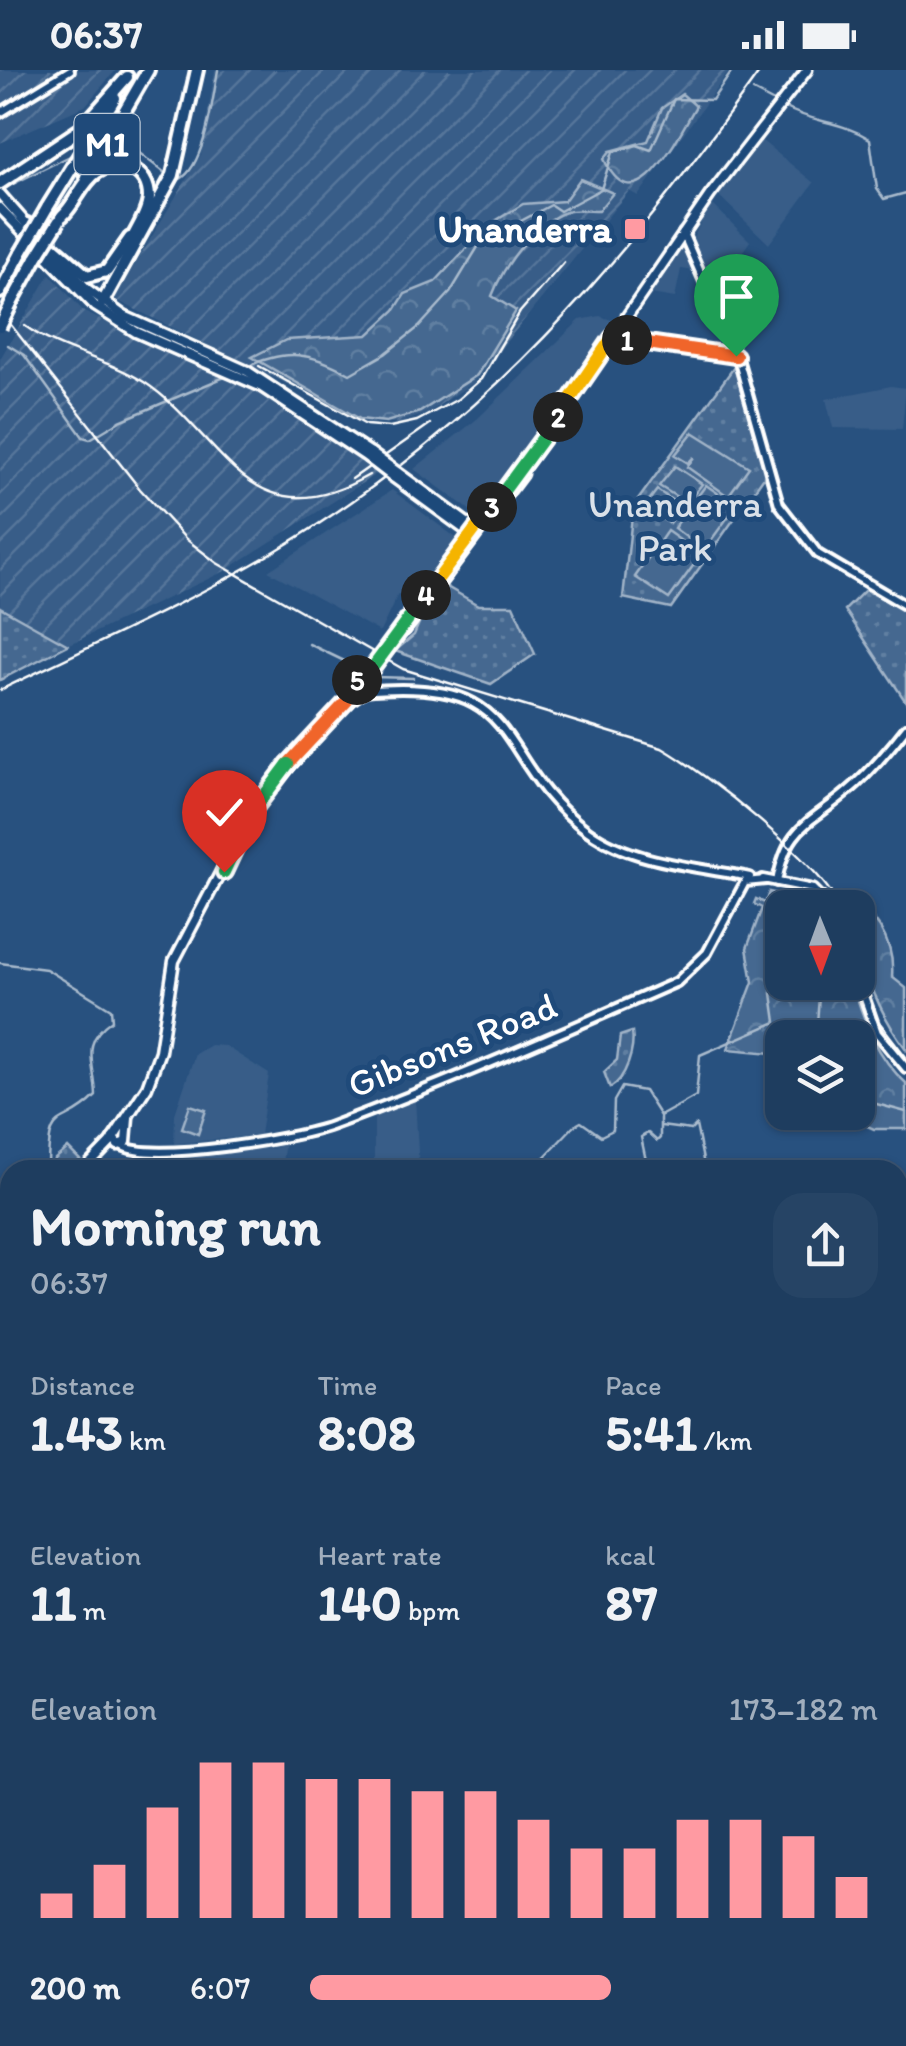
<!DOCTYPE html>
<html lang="en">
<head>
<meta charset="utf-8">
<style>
	body { margin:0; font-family:Itim,sans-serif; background:#264465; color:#f1f3f6; height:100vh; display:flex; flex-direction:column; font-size:38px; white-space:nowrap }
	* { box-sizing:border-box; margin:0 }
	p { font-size:32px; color:#a1aebd }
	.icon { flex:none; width:55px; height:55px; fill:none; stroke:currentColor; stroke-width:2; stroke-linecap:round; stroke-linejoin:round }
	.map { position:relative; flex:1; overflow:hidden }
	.drawer { position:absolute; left:0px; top:1090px; width:908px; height:888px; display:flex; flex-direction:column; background:#1e3d5f; border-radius:30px 30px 0 0; box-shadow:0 2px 8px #0004,0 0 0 2px #3c5674 }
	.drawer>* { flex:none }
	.needle { width:65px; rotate:179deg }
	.buttons { position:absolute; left:765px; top:820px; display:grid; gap:20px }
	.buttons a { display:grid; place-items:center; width:110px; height:110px; border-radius:20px; background:#1e3d5f; box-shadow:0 2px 8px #0004,0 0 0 2px #3c5674; font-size:50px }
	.pin { position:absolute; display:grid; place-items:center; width:85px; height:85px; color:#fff; margin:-102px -42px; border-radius:50% 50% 50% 0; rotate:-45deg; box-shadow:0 0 10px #0007 }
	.pin .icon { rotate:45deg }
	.km { position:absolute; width:50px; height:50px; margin:-25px; border-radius:50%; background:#222; color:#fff; font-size:28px; line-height:50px; text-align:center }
	.round { display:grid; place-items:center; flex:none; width:105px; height:105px; border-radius:30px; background:#264465 }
	.overview { display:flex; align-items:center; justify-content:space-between; height:170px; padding:0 30px }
	h1 { font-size:55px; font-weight:800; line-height:75px }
	.stats { display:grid; grid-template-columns:repeat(3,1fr); gap:15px; height:170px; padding:10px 30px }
	.stats div { display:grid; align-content:center }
	.stats b { font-size:50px; font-weight:800 }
	.stats small { font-size:28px; font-weight:400 }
	.stats p { font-size:28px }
	.chart { height:280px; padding:20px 30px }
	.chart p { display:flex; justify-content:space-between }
	.chart svg { width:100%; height:180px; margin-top:10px; stroke:#ff9aa2; stroke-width:6 }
	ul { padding:0 30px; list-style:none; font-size:32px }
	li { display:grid; grid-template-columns:160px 120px 1fr; align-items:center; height:75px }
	li i { height:25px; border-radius:12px; background:#ff9aa2 }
	.status { display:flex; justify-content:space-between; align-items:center; height:70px; padding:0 50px; background:#1e3d5f; direction:ltr }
	.status svg { height:28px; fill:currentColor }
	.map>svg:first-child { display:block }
</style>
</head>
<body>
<div class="status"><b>06:37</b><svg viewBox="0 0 49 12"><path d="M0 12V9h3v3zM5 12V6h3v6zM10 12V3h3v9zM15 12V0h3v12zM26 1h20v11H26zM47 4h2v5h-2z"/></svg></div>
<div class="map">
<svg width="906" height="1976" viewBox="0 0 906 1976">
	<defs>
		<pattern id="industrial-furrows" width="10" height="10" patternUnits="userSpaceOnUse" patternTransform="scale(2.5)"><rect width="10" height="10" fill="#375d88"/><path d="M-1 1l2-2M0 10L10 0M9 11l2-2" fill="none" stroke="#55759a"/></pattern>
		<pattern id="grass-dots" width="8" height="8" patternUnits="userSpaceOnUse" patternTransform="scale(2.5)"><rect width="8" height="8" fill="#446890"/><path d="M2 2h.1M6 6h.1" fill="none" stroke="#607fa1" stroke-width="1.8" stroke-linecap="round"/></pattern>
		<pattern id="forest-crowns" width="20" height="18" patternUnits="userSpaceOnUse" patternTransform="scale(2.5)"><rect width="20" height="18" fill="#446890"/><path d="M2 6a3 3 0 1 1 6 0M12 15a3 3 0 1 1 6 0" fill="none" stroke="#607fa1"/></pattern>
	</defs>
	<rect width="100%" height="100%" fill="#28517f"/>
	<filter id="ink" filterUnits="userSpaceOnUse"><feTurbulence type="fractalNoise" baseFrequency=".01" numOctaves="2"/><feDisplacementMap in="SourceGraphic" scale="20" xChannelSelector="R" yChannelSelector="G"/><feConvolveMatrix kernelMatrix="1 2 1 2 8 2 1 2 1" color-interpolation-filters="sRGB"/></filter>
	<g filter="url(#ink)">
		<!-- built -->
		<g fill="#375d88">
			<path d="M761,70L814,113L769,174L717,124Z"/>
			<path d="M711,133L750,171L715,221L693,168Z"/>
			<path d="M684,173L695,201L681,199L675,228L650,224Z"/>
			<path d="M600,246L614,251L478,446L414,399L477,349L580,250Z"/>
			<path d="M891,316L906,318L902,359L833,358L826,329Z"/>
			<path d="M392,420L459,470L418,528L414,532L398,524L380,562L268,501Z"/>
			<path d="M210,975L225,976L269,1004L260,1065L174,1074L175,1044L195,984Z"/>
			<path d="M415,1027L419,1100H374V1045Z"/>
			<path d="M285,1072L281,1100H123L134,1088L274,1078Z"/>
		</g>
		<!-- industrial -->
		<g fill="url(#industrial-furrows)">
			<path d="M0,0H116L85,36L0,73Z"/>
			<path d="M215,0H730L638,126L629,121L473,313L426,344L399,353H367L114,229L201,85Z"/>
			<path d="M50,204L84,242L251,319L378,403L225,501L68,575L0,537V289Z"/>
		</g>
		<!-- grass -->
		<g fill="url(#grass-dots)" stroke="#a2b4c8" stroke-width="2.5">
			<path d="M734,297L766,404L671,538L623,528L633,437Z"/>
			<path d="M447,517L478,535H513L535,584L491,614L395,581L414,565L421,548Z"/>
			<path d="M865,520L906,540V632L845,540Z"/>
			<path d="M0,537L68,575L0,610Z"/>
			<path d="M632,962C635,979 626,1009 610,1018L604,1002L617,990L620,966Z"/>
			<path d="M68,1078L83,1093L77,1100H51L55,1089Z"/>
		</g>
		<!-- forest -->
		<g fill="url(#forest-crowns)" stroke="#a2b4c8" stroke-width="2.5">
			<path d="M682,24L696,36C679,63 636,160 604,89L610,81L648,71L662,38Z"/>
			<path d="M580,109L613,123L598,141C588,141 575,139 566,142C533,154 504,195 492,226L516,241L477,305L420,342L386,352L360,349L252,287L286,270L368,265L395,240L405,224L435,212L487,156L523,134L564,131Z"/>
			<path d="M769,822L814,832L818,837L782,838V912L852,913C864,950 876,987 906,1013V1059H874L838,1043L858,1042V968H782V984L728,979L753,912L747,878L762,838L754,834L756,829L765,833Z"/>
			<path d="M842,824C874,840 895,871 892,907L906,918V979C874,935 858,892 858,838L846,837Z"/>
			<path d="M898,1268L906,1273V1471L898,1461Z"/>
			<path d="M461,1968H549L551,1976H461Z"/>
		</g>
		<!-- garden -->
		<g fill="#446890" stroke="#a2b4c8" stroke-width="2.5">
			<path d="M693,362L749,397L728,426L687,397L694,387L688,393L675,385Z"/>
			<path d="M675,396L702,414L687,433L659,416Z"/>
			<path d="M706,415L736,436L704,480L674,458Z"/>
			<path d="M657,420L682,437L669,453L644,437Z"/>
			<path d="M667,461L701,485L669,529L635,507Z"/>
			<path d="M190,1035L206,1040L198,1064L182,1058Z"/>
		</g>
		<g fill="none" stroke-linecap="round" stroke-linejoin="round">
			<!-- stream -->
			<g stroke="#aabbcd" stroke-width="2.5">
				<path d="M753,21L774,32"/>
				<path d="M786,38C814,53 841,51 870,69L877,119L884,129L906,123"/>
				<path d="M113,79L138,82L165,103"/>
				<path d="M180,109C205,97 213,27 218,0"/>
				<path d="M7,117L74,84"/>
				<path d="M8,275L24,285L83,367L90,369L120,351L227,306"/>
				<path d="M244,298C287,278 310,282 350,304L385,284L419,257L450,223L481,172L551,135L560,141L601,119L613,82L637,75L651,80L674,29L712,30L733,0"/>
				<path d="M309,574L363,600"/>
				<path d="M373,607L413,608"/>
				<path d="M794,838H795"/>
				<path d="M0,893L46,899L111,939L112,950C79,973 95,992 96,1026C60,1062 48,1034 48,1100"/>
				<path d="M816,968L820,912"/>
				<path d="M858,1029L906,1042"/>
				<path d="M661,1056L691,1060L696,1055L705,1100"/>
				<path d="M532,1100L574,1056L581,1052L601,1066L613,1060L614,1031L622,1017L644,1021L660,1046L696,1026L700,985L776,952L770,909L771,861L782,849"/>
				<path d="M648,1100L641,1067L648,1063L657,1071L660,1068V1048"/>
				<path d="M898,1291L906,1297"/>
				<path d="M898,1542L906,1557"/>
				<path d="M0,1810L10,1819"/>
				<path d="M510,1968L515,1976"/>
			</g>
			<!-- secondary casing -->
			<g stroke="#fff" stroke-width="14">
				<g id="secondary">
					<path d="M0,43L70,0"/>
					<path d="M683,163L739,292L779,434L818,484L906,536"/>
					<path d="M612,268L735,285"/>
					<path d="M364,621C533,605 488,688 588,761C632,793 698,797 750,807"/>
					<path d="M763,809L813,819L832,838"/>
					<path d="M777,812C787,756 808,755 847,722C869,704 888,681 906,658"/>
					<path d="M858,909L877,963L906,998"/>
					<path d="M121,1075C148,1094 298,1068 331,1056C447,1013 563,962 677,912L707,883L745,812L766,810"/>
					<path d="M0,1563L10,1608"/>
					<path d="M0,1590L10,1621"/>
					<path d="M0,1867L10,1866"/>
					<path d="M411,1968L422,1976"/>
					<path d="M204,1976L205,1968"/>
					<path d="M209,1976L210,1968"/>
					<path d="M623,1976L637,1968"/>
				</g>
			</g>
			<!-- primary casing -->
			<g stroke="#fff" stroke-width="15">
				<g id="primary">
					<path d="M0,124L29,157"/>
					<path d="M0,138L95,236L136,262L260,316L367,387"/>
					<path d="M45,175L87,219L124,246L247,301L371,383"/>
					<path d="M397,402L478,461"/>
					<path d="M393,407L474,466"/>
					<path d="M405,560L522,404"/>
					<path d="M347,631L353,613L367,604L532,385L710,125L807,0"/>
					<path d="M113,1068L118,1075L126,1072L128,1048"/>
					<path d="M84,1100L110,1073L147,1017L160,981L174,891L257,733L340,638L364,621L366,614L361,609"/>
					<path d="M0,1165L10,1158"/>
					<path d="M0,1172L10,1166"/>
				</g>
			</g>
			<!-- highway casing -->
			<g stroke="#fff" stroke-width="18">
				<g id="highway">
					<path d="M86,107L148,0"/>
					<path d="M0,113L81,59L127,7"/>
					<path d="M47,138L115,28"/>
					<path d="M62,146C76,133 81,113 97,102C120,87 149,99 149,128C148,143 137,159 130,173"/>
					<path d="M27,154L87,206L107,201L130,168"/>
					<path d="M0,222L21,183"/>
					<path d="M13,230L36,188"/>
					<path d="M103,232L173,105L197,0"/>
				</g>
			</g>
			<!-- secondary -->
			<use href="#secondary" stroke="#1f4a7a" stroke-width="6"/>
			<!-- primary -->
			<use href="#primary" stroke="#1f4a7a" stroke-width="8"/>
			<!-- highway -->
			<use href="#highway" stroke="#1f4a7a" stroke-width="10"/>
			<!-- rail -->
			<g stroke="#fff" stroke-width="2.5">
				<path d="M0,241L140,419L186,469L217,493L403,599L662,678C706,703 821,794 840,838"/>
				<path d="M25,256C61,282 106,288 144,312C223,364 248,475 369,405"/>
				<path d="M259,296L366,355L390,357L417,351L458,329L481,309L520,242L564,192"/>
				<path d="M352,409L430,354"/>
				<path d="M0,620C93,575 188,533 277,480C489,353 618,198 761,0"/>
				<path d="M858,889L876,948L906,987"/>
			</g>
			<!-- primary-bridge casing -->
			<g stroke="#fff" stroke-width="15" stroke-linecap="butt">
				<g id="primary-bridge">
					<path d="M371,383L397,402"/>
					<path d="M367,387L393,407"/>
				</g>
			</g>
			<!-- highway-bridge casing -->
			<g stroke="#fff" stroke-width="18" stroke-linecap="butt">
				<g id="highway-bridge">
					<path d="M21,183L47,138"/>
					<path d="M36,188L59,151"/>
					<path d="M0,257L13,230"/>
				</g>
			</g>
			<!-- primary-bridge -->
			<use href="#primary-bridge" stroke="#1f4a7a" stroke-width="8"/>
			<!-- highway-bridge -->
			<use href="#highway-bridge" stroke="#1f4a7a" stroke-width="10"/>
		</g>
	</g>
	<g fill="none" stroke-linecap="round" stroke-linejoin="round" filter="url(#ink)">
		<!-- split-1 casing -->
		<g stroke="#fff" stroke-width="20">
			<path id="split-1" d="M627,270L736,286"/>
		</g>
		<!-- split-2 casing -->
		<g stroke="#fff" stroke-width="20">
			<path id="split-2" d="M558,347L612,268L627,270"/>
		</g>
		<!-- split-3 casing -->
		<g stroke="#fff" stroke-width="20">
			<path id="split-3" d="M492,437L558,347"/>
		</g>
		<!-- split-4 casing -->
		<g stroke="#fff" stroke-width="20">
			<path id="split-4" d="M426,525L492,437"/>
		</g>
		<!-- split-5 casing -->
		<g stroke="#fff" stroke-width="20">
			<path id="split-5" d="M357,610L368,604L426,525"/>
		</g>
		<!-- split-6 casing -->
		<g stroke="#fff" stroke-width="20">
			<path id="split-6" d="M288,694L347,631L357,610"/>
		</g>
		<!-- split-7 casing -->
		<g stroke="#fff" stroke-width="20">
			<path id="split-7" d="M224,802L252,742L288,694"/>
		</g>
		<!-- split-1 -->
		<use href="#split-1" stroke="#f0652b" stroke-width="12"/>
		<!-- split-2 -->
		<use href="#split-2" stroke="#f5b400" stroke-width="12"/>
		<!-- split-3 -->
		<use href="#split-3" stroke="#22a559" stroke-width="12"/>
		<!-- split-4 -->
		<use href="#split-4" stroke="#f5b400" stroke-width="12"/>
		<!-- split-5 -->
		<use href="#split-5" stroke="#22a559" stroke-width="12"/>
		<!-- split-6 -->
		<use href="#split-6" stroke="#f0652b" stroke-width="12"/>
		<!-- split-7 -->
		<use href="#split-7" stroke="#22a559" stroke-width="12"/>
	</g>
	<!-- markers -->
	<rect fill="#ff9aa2" stroke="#1f4a7a" stroke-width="4" x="623" y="147" width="24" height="24" rx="5"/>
	<g text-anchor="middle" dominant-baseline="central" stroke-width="10" stroke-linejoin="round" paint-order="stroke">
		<!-- shield labels -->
		<rect fill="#1f4a7a" stroke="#bcc9d7" stroke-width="2.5" x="74.5" y="44" width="65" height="60" rx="8"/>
		<g font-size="35" font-weight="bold" fill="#fff">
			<text x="107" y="74">M1</text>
		</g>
		<!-- poi labels -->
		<g font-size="38" font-weight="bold" fill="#fff" stroke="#1f4a7a" text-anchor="end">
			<text x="612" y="159">Unanderra</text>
		</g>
		<!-- park labels -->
		<g font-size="38" fill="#dae1e9" stroke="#1f4a7a">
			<text x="675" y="434">Unanderra<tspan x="675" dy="44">Park</tspan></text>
		</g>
		<!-- street labels -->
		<g font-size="38" fill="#fff" stroke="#1f4a7a">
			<text transform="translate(452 975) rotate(-22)">Gibsons Road</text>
		</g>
	</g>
</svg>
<div class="buttons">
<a><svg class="needle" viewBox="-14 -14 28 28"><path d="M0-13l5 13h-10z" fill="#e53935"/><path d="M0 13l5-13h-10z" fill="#a1aebd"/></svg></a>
<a><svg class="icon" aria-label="layers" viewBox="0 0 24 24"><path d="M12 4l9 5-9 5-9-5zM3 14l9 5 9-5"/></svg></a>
</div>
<div class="pin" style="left:736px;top:286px;background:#1e9e55"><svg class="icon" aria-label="arrive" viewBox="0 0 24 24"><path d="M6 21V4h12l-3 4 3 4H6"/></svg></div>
<div class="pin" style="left:224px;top:802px;background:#d93025"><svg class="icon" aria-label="check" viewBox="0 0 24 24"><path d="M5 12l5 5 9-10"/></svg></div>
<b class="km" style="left:627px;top:270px">1</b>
<b class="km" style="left:558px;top:347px">2</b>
<b class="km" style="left:492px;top:437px">3</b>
<b class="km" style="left:426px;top:525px">4</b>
<b class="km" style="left:357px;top:610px">5</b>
<section class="drawer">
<div class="overview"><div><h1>Morning run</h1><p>06:37</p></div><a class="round"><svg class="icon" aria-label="share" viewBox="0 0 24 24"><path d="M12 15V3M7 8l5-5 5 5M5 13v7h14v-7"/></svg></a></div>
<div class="stats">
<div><p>Distance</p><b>1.43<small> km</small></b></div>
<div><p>Time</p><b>8:08</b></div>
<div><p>Pace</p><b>5:41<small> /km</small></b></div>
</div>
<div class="stats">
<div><p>Elevation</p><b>11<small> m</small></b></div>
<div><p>Heart rate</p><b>140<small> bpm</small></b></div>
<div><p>kcal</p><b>87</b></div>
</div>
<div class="chart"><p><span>Elevation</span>173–182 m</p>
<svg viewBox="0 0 160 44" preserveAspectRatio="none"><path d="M5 44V38M15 44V31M25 44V17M35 44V6M45 44V6M55 44V10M65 44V10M75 44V13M85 44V13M95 44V20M105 44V27M115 44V27M125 44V20M135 44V20M145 44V24M155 44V34"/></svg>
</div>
<ul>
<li><b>200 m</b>6:07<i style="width:53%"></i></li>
</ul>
</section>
</div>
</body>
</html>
